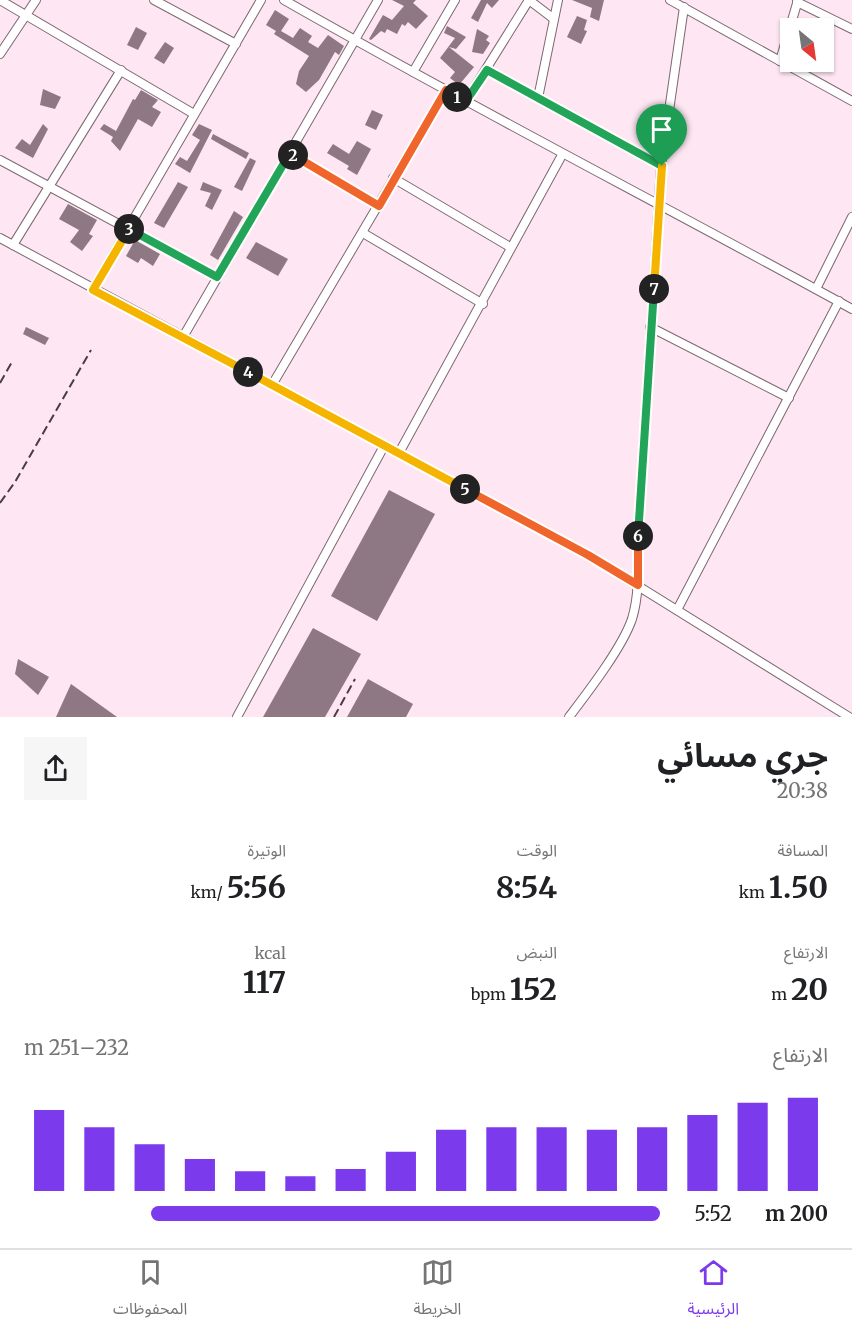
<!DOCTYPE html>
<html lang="ar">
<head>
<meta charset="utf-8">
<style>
	body { margin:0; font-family:Merriweather,"Noto Sans Arabic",serif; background:#f6f6f6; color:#202124; direction:rtl; height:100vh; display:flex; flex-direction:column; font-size:22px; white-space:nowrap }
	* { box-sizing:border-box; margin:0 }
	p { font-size:20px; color:#757577 }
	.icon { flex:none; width:33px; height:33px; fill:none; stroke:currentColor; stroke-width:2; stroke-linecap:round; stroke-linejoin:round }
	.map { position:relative; height:717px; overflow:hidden; direction:ltr }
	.panel { display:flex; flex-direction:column; background:#fff; flex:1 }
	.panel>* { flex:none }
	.needle { width:39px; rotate:151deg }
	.tools { position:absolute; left:780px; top:18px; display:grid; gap:12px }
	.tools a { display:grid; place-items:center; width:54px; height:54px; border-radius:0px; background:#fff; box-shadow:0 2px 4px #0004; font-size:30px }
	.pin { position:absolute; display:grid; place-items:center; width:51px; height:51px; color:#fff; margin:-62px -26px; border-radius:50% 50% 50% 0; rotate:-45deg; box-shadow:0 0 6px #0007 }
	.pin .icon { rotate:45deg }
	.km { position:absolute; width:30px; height:30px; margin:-15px; border-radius:50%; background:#222; color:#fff; font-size:16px; line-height:30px; text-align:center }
	.round { display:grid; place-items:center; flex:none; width:63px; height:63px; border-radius:0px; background:#f6f6f6 }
	.summary { display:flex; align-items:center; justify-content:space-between; height:102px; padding:0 24px }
	h1 { font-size:33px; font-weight:700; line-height:45px }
	.stats { display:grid; grid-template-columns:repeat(3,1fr); gap:9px; height:102px; padding:6px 24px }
	.stats div { display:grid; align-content:center }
	.stats b { font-size:30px; font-weight:700 }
	.stats small { font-size:16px; font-weight:400 }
	.stats p { font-size:16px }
	.chart { height:168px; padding:12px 24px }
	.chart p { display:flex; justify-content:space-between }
	.chart svg { width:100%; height:108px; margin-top:6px; stroke:#7c3aed; stroke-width:6 }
	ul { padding:0 24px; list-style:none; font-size:20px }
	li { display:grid; grid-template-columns:96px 72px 1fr; align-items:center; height:45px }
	li i { height:15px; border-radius:8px; background:#7c3aed }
	.tabs { display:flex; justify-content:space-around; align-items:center; height:84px; border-top:2px solid #e0e0e0; background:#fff; font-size:16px; color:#757577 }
	.tabs a { display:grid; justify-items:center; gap:3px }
	.tabs .selected { color:#7c3aed }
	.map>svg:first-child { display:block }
</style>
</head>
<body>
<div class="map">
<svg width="852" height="717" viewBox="0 0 852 717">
	<rect width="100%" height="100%" fill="#fee6f2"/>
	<!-- building -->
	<g fill="#8d7883">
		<path d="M392,0H416L413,3L428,16L416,29L408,22L405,26L402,24L397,34L387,29L385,33L381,31L371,40L369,39L383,15L392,20L404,6Z"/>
		<path d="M481,0H499L492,8L487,3L478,22L471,18Z"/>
		<path d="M572,0H604L599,21L590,17L592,8Z"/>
		<path d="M275,10L289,19L281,31L293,38L300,28L312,36L308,42L318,48L328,35L344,46L339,55L335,52L319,80L306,92L296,84L299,71L309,56L274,34L276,31L266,25Z"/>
		<path d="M577,16L587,20L584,30L587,31L581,44L567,37Z"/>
		<path d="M447,26L466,37L456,49L449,47L474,67L459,85L450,78L455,72L440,58L455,38L444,33Z"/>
		<path d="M136,27L147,33L138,50L127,45Z"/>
		<path d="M477,29L489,36L486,40L490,43L483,54L472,52Z"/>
		<path d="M165,42L174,48L164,64L154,58Z"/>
		<path d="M43,89L61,97L55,109L40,105Z"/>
		<path d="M141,90L158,100L152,107L161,112L152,127L138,119L120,151L111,141L113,137L100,129L104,124L116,131L133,99L135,100Z"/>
		<path d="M372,110L383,115L376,130L365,125Z"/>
		<path d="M43,124L48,129L33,158L15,148L22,139L30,145Z"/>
		<path d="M199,124L212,130L190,173L175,164L180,157L187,161L200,140L192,135Z"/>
		<path d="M213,134L249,153L246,159L211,139Z"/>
		<path d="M357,141L371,149L357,175L347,169L349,166L327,153L333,144L349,154Z"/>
		<path d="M250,158L256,161L242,191L234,187Z"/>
		<path d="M178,182L188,187L164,228L154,223Z"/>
		<path d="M203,182L222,190L212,210L205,206L211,193L200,190Z"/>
		<path d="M68,204L97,220L89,234L93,236L82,251L70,242L79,230L59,219Z"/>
		<path d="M234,211L243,217L218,260L210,255Z"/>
		<path d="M135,240L160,254L153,266L141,258L138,263L126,256Z"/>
		<path d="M256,242L288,259L278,276L246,258Z"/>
		<path d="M26,327L49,338L45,345L23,334Z"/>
		<path d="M389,490L435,514L377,621L331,596Z"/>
		<path d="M313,628L361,654L325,717H263Z"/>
		<path d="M18,659L49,677L38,695L15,674Z"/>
		<path d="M368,679L413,704L406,717H347Z"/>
		<path d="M71,684L117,717H56Z"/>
	</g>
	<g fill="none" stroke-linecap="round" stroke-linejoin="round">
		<!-- minor casing -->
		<g stroke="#7d6873" stroke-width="10">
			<g id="minor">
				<path d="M0,0L194,114"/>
				<path d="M154,0L236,44"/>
				<path d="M284,0C471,107 663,205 852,309"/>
				<path d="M529,0L554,19"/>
				<path d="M670,0L852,101"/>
				<path d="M797,2L852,29"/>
				<path d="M0,54L36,0"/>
				<path d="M780,61L798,0"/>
				<path d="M487,70L661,166"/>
				<path d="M413,72L455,0"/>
				<path d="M538,98L558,0"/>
				<path d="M466,101L529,0"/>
				<path d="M290,153L379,206"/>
				<path d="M0,160L217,277"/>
				<path d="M393,178L510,247"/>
				<path d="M363,233L483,304"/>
				<path d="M0,238L588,555L849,717"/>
				<path d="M13,245L121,70"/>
				<path d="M93,289L261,0"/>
				<path d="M816,289L852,217"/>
				<path d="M650,327L789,398"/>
				<path d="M183,337L378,0"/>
				<path d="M272,385L446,90"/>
				<path d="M399,453L562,155"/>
				<path d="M677,610L839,301"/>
				<path d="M237,717L384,446"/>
				<path d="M569,717C588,692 622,648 632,619C640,593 638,563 638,536L661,166L684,7"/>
			</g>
		</g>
		<!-- minor -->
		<use href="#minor" stroke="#fff" stroke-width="8"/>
		<!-- rail -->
		<g stroke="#483d42" stroke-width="2" stroke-dasharray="9 4.5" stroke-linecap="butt">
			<path d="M0,383L13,360"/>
			<path d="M0,503L15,482L91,350"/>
			<path d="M334,717L355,679"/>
		</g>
	</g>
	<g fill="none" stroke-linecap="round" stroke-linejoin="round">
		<!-- split-1 casing -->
		<g stroke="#fff" stroke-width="12">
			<path id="split-1" d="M457,97L466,101L487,70L662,166"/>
		</g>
		<!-- split-2 casing -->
		<g stroke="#fff" stroke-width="12">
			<path id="split-2" d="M293,155L379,206L446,90L457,97"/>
		</g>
		<!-- split-3 casing -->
		<g stroke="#fff" stroke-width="12">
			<path id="split-3" d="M129,229L217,277L290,153L293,155"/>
		</g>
		<!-- split-4 casing -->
		<g stroke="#fff" stroke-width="12">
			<path id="split-4" d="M129,229L93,290L248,372"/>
		</g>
		<!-- split-5 casing -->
		<g stroke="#fff" stroke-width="12">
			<path id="split-5" d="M248,372L465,489"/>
		</g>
		<!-- split-6 casing -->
		<g stroke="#fff" stroke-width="12">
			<path id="split-6" d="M465,489L588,555L638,585V536"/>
		</g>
		<!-- split-7 casing -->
		<g stroke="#fff" stroke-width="12">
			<path id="split-7" d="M638,536L654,289"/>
		</g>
		<!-- split-8 casing -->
		<g stroke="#fff" stroke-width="12">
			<path id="split-8" d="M654,289L662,166"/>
		</g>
		<!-- split-1 -->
		<use href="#split-1" stroke="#22a559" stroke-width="8"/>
		<!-- split-2 -->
		<use href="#split-2" stroke="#f0652b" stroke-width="8"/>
		<!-- split-3 -->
		<use href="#split-3" stroke="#22a559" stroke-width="8"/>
		<!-- split-4 -->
		<use href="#split-4" stroke="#f5b400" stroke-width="8"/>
		<!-- split-5 -->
		<use href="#split-5" stroke="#f5b400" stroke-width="8"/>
		<!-- split-6 -->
		<use href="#split-6" stroke="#f0652b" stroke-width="8"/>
		<!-- split-7 -->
		<use href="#split-7" stroke="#22a559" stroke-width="8"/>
		<!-- split-8 -->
		<use href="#split-8" stroke="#f5b400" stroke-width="8"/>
	</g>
</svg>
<div class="tools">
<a><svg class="needle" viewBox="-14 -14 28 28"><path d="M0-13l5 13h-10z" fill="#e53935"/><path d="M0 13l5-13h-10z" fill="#757577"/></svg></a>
</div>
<div class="pin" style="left:662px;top:166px;background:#1e9e55"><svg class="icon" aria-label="arrive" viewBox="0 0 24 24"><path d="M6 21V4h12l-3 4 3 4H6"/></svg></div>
<b class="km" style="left:457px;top:97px">1</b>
<b class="km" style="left:293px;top:155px">2</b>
<b class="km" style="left:129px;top:229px">3</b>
<b class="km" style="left:248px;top:372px">4</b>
<b class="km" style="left:465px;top:489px">5</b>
<b class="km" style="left:638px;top:536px">6</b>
<b class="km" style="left:654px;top:289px">7</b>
</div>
<section class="panel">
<div class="summary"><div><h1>جري مسائي</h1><p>20:38</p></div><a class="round"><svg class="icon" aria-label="share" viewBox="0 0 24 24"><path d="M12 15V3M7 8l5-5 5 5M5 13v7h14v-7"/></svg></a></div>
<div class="stats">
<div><p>المسافة</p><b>1.50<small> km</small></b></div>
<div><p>الوقت</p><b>8:54</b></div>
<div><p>الوتيرة</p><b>5:56<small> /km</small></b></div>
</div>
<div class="stats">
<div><p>الارتفاع</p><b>20<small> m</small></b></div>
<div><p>النبض</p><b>152<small> bpm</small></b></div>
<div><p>kcal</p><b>117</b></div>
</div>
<div class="chart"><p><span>الارتفاع</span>232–251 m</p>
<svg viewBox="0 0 160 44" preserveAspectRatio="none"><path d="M5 44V11M15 44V18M25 44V25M35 44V31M45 44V36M55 44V38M65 44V35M75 44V28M85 44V19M95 44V18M105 44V18M115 44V19M125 44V18M135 44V13M145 44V8M155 44V6"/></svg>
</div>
<ul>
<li><b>200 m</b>5:52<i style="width:80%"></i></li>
</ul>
</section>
<nav class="tabs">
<a class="selected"><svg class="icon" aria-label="home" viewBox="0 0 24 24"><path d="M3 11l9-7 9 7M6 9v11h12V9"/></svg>الرئيسية</a>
<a><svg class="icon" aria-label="map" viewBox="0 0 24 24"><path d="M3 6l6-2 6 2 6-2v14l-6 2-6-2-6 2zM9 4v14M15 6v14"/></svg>الخريطة</a>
<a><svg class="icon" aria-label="saved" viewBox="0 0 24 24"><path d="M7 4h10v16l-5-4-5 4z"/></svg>المحفوظات</a>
</nav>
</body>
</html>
